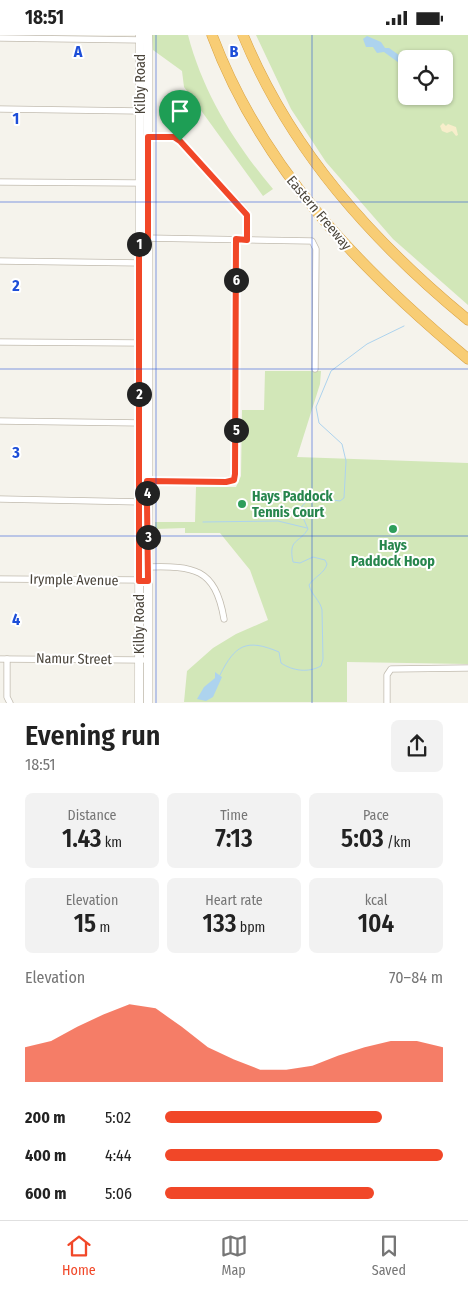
<!DOCTYPE html>
<html lang="en">
<head>
<meta charset="utf-8">
<style>
	body { margin:0; font-family:"Fira Sans Condensed",sans-serif; background:#f2f2f2; color:#222; height:100vh; display:flex; flex-direction:column; font-size:19px; white-space:nowrap }
	* { box-sizing:border-box; margin:0 }
	p { font-size:16px; color:#767676 }
	.icon { flex:none; width:28px; height:28px; fill:none; stroke:currentColor; stroke-width:2; stroke-linecap:round; stroke-linejoin:round }
	.map { position:relative; height:668px; overflow:hidden }
	.sheet { display:flex; flex-direction:column; background:#fff; flex:1 }
	.sheet>* { flex:none }
	.controls { position:absolute; left:398px; top:15px; display:grid; gap:10px }
	.controls a { display:grid; place-items:center; width:55px; height:55px; border-radius:8px; background:#fff; box-shadow:0 1px 4px #0004; font-size:25px }
	.pin { position:absolute; display:grid; place-items:center; width:42px; height:42px; color:#fff; margin:-51px -21px; border-radius:50% 50% 50% 0; rotate:-45deg; box-shadow:0 0 5px #0007 }
	.pin .icon { rotate:45deg }
	.km { position:absolute; width:25px; height:25px; margin:-12px; border-radius:50%; background:#222; color:#fff; font-size:14px; line-height:25px; text-align:center }
	.round { display:grid; place-items:center; flex:none; width:52px; height:52px; border-radius:8px; background:#f2f2f2 }
	.headline { display:flex; align-items:center; justify-content:space-between; height:85px; padding:0 25px }
	h1 { font-size:28px; font-weight:600; line-height:38px }
	.stats { display:grid; grid-template-columns:repeat(3,1fr); gap:8px; height:85px; padding:5px 25px }
	.stats div { display:grid; align-content:center; border-radius:8px; background:#f2f2f2; text-align:center }
	.stats b { font-size:25px; font-weight:600 }
	.stats small { font-size:14px; font-weight:400 }
	.stats p { font-size:14px }
	.chart { height:140px; padding:10px 25px }
	.chart p { display:flex; justify-content:space-between }
	.chart svg { width:100%; height:90px; margin-top:5px; fill:#f14728; opacity:.7 }
	ul { padding:0 25px; list-style:none; font-size:16px }
	li { display:grid; grid-template-columns:80px 60px 1fr; align-items:center; height:38px }
	li i { height:12px; border-radius:6px; background:#f14728 }
	.status { display:flex; justify-content:space-between; align-items:center; height:35px; padding:0 25px; background:#fff; direction:ltr }
	.status svg { height:14px; fill:currentColor }
	.tab-bar { display:flex; justify-content:space-around; align-items:center; height:70px; border-top:1px solid #e0e0e0; background:#fff; font-size:14px; color:#767676 }
	.tab-bar a { display:grid; justify-items:center; gap:2px }
	.tab-bar .current { color:#f14728 }
	.map>svg:first-child { display:block }
</style>
</head>
<body>
<div class="status"><b>18:51</b><svg viewBox="0 0 49 12"><path d="M0 12V9h3v3zM5 12V6h3v6zM10 12V3h3v9zM15 12V0h3v12zM26 1h20v11H26zM47 4h2v5h-2z"/></svg></div>
<div class="map">
<svg width="468" height="668" viewBox="0 0 468 668">
	<rect width="100%" height="100%" fill="#f5f3ec"/>
	<!-- green -->
	<g fill="#d2e7b8" fill-rule="evenodd">
		<path d="M152,0H188C203,58 235,109 273,154L263,161L184,52L182,36L153,15Z"/>
		<path d="M256,0H468V270L393,204L326,127L291,74ZM406,24H444V61H406Z"/>
		<path d="M265,336H321L320,349L297,422L468,428V629L347,627V667H184L187,636L213,613L236,599L268,585L250,535L220,498H185V493L155,494V487H195L196,452H236L241,441L242,375H264Z"/>
	</g>
	<!-- sand -->
	<path fill="#f7eecb" d="M443,88L446,91L448,89L456,92L458,100L456,101L452,96L447,98L442,96L440,91Z"/>
	<!-- water -->
	<g fill="#add3ee">
		<path d="M367,1L381,7L385,13H389L406,25V33L384,17L377,18L373,12H366L363,4Z"/>
		<path d="M215,637L222,642L213,662L206,666L197,664L204,652L215,643Z"/>
	</g>
	<g fill="none" stroke-linecap="round" stroke-linejoin="round">
		<!-- stream -->
		<g stroke="#add3ee" stroke-width="1">
			<path d="M203,487L278,486L307,493"/>
			<path d="M220,640C235,610 246,603 279,617L281,628C293,636 308,638 321,631L323,624L322,575C320,565 312,561 309,550C314,542 325,538 327,529L325,525L313,522L300,528L293,527C288,503 299,509 308,494L301,478L302,471L311,462L340,466L344,463L346,426L342,409L319,388L316,372L331,336L367,309L404,291"/>
		</g>
		<!-- minor casing -->
		<g stroke="#c1bbaf" stroke-width="7">
			<g id="minor">
				<path d="M0,3L143,5"/>
				<path d="M0,74L140,76"/>
				<path d="M148,102L171,101L178,104L246,177L247,205"/>
				<path d="M0,147L140,148"/>
				<path d="M145,203L312,206L316,214L315,334"/>
				<path d="M0,226L143,228"/>
				<path d="M0,307L143,308"/>
				<path d="M0,386L143,388"/>
				<path d="M147,446L226,447L234,443L236,204"/>
				<path d="M0,464L143,467"/>
				<path d="M148,532C193,531 215,532 224,584"/>
				<path d="M0,544L143,545"/>
				<path d="M0,624L143,625"/>
				<path d="M7,624V662L10,668"/>
				<path d="M387,668V640L391,634L468,633"/>
			</g>
		</g>
		<!-- tertiary casing -->
		<g stroke="#c1bbaf" stroke-width="9">
			<g id="tertiary">
				<path d="M139,668L140,0"/>
				<path d="M148,668V0"/>
			</g>
		</g>
		<!-- motorway casing -->
		<g stroke="#d8a244" stroke-width="11">
			<g id="motorway">
				<path d="M212,0C262,134 360,234 468,324"/>
				<path d="M243,0C291,116 372,206 468,285"/>
			</g>
		</g>
		<!-- minor -->
		<use href="#minor" stroke="#fff" stroke-width="5.5"/>
		<!-- tertiary -->
		<use href="#tertiary" stroke="#fff" stroke-width="8"/>
		<!-- motorway -->
		<use href="#motorway" stroke="#f8cd75" stroke-width="10"/>
	</g>
	<g fill="none" stroke-linecap="round" stroke-linejoin="round">
		<!-- route casing -->
		<g stroke="#fff" stroke-width="10">
			<path id="route" d="M180,106L174,102H148V203L139,204V466L147,468L148,546H139V466L147,468V446L226,447L234,445L235,439L236,204L247,205V180L180,106"/>
		</g>
		<!-- route -->
		<use href="#route" stroke="#f14728" stroke-width="6"/>
	</g>
	<!-- grid -->
	<path fill="none" stroke="#1d4ed8" stroke-width="1" stroke-opacity="0.55" d="M156,0V668M312,0V668M0,167H468M0,334H468M0,501H468"/>
	<!-- markers -->
	<g fill="#2e9e5b" stroke="#fff" stroke-width="2">
		<circle cx="242" cy="469" r="5"/>
		<circle cx="393" cy="494" r="5"/>
	</g>
	<g text-anchor="middle" dominant-baseline="central" stroke-width="4" stroke-linejoin="round" paint-order="stroke">
		<!-- street labels -->
		<g font-size="14" fill="#4a443a" stroke="#fff">
			<text transform="translate(140 49) rotate(-90)">Kilby Road</text>
			<text transform="translate(319 178) rotate(50)">Eastern Freeway</text>
			<text transform="translate(74 545) rotate(1)">Irymple Avenue</text>
			<text transform="translate(139 589) rotate(-90)">Kilby Road</text>
			<text transform="translate(74 624) rotate(1)">Namur Street</text>
		</g>
		<!-- leisure labels -->
		<g font-size="14" font-weight="bold" fill="#27864d" stroke="#fff" text-anchor="start">
			<text x="252" y="461">Hays Paddock<tspan x="252" dy="16">Tennis Court</tspan></text>
			<text x="393" y="510" text-anchor="middle">Hays<tspan x="393" dy="16">Paddock Hoop</tspan></text>
		</g>
	</g>
	<g font-size="16" text-anchor="middle" font-weight="bold" fill="#1d4ed8" stroke="#fff" stroke-width="4" stroke-linejoin="round" paint-order="stroke">
		<text x="78" y="22">A</text>
		<text x="234" y="22">B</text>
		<text x="16" y="89">1</text>
		<text x="16" y="256">2</text>
		<text x="16" y="423">3</text>
		<text x="16" y="590">4</text>
	</g>
</svg>
<div class="controls">
<a><svg class="icon" aria-label="locate" viewBox="0 0 24 24"><circle cx="12" cy="12" r="6"/><path d="M12 2v4M12 18v4M2 12h4M18 12h4"/></svg></a>
</div>
<div class="pin" style="left:180px;top:106px;background:#1e9e55"><svg class="icon" aria-label="arrive" viewBox="0 0 24 24"><path d="M6 21V4h12l-3 4 3 4H6"/></svg></div>
<b class="km" style="left:139px;top:209px">1</b>
<b class="km" style="left:139px;top:359px">2</b>
<b class="km" style="left:148px;top:502px">3</b>
<b class="km" style="left:147px;top:458px">4</b>
<b class="km" style="left:236px;top:395px">5</b>
<b class="km" style="left:236px;top:245px">6</b>
</div>
<section class="sheet">
<div class="headline"><div><h1>Evening run</h1><p>18:51</p></div><a class="round"><svg class="icon" aria-label="share" viewBox="0 0 24 24"><path d="M12 15V3M7 8l5-5 5 5M5 13v7h14v-7"/></svg></a></div>
<div class="stats">
<div><p>Distance</p><b>1.43<small> km</small></b></div>
<div><p>Time</p><b>7:13</b></div>
<div><p>Pace</p><b>5:03<small> /km</small></b></div>
</div>
<div class="stats">
<div><p>Elevation</p><b>15<small> m</small></b></div>
<div><p>Heart rate</p><b>133<small> bpm</small></b></div>
<div><p>kcal</p><b>104</b></div>
</div>
<div class="chart"><p><span>Elevation</span>70–84 m</p>
<svg viewBox="0 0 160 44" preserveAspectRatio="none"><path d="M0 44V27L10 24L20 17L30 11L40 6L50 8L60 17L70 27L80 33L90 38L100 38L110 36L120 31L130 27L140 24L150 24L160 27V44z"/></svg>
</div>
<ul>
<li><b>200 m</b>5:02<i style="width:78%"></i></li>
<li><b>400 m</b>4:44<i style="width:100%"></i></li>
<li><b>600 m</b>5:06<i style="width:75%"></i></li>
</ul>
</section>
<nav class="tab-bar">
<a class="current"><svg class="icon" aria-label="home" viewBox="0 0 24 24"><path d="M3 11l9-7 9 7M6 9v11h12V9"/></svg>Home</a>
<a><svg class="icon" aria-label="map" viewBox="0 0 24 24"><path d="M3 6l6-2 6 2 6-2v14l-6 2-6-2-6 2zM9 4v14M15 6v14"/></svg>Map</a>
<a><svg class="icon" aria-label="saved" viewBox="0 0 24 24"><path d="M7 4h10v16l-5-4-5 4z"/></svg>Saved</a>
</nav>
</body>
</html>
